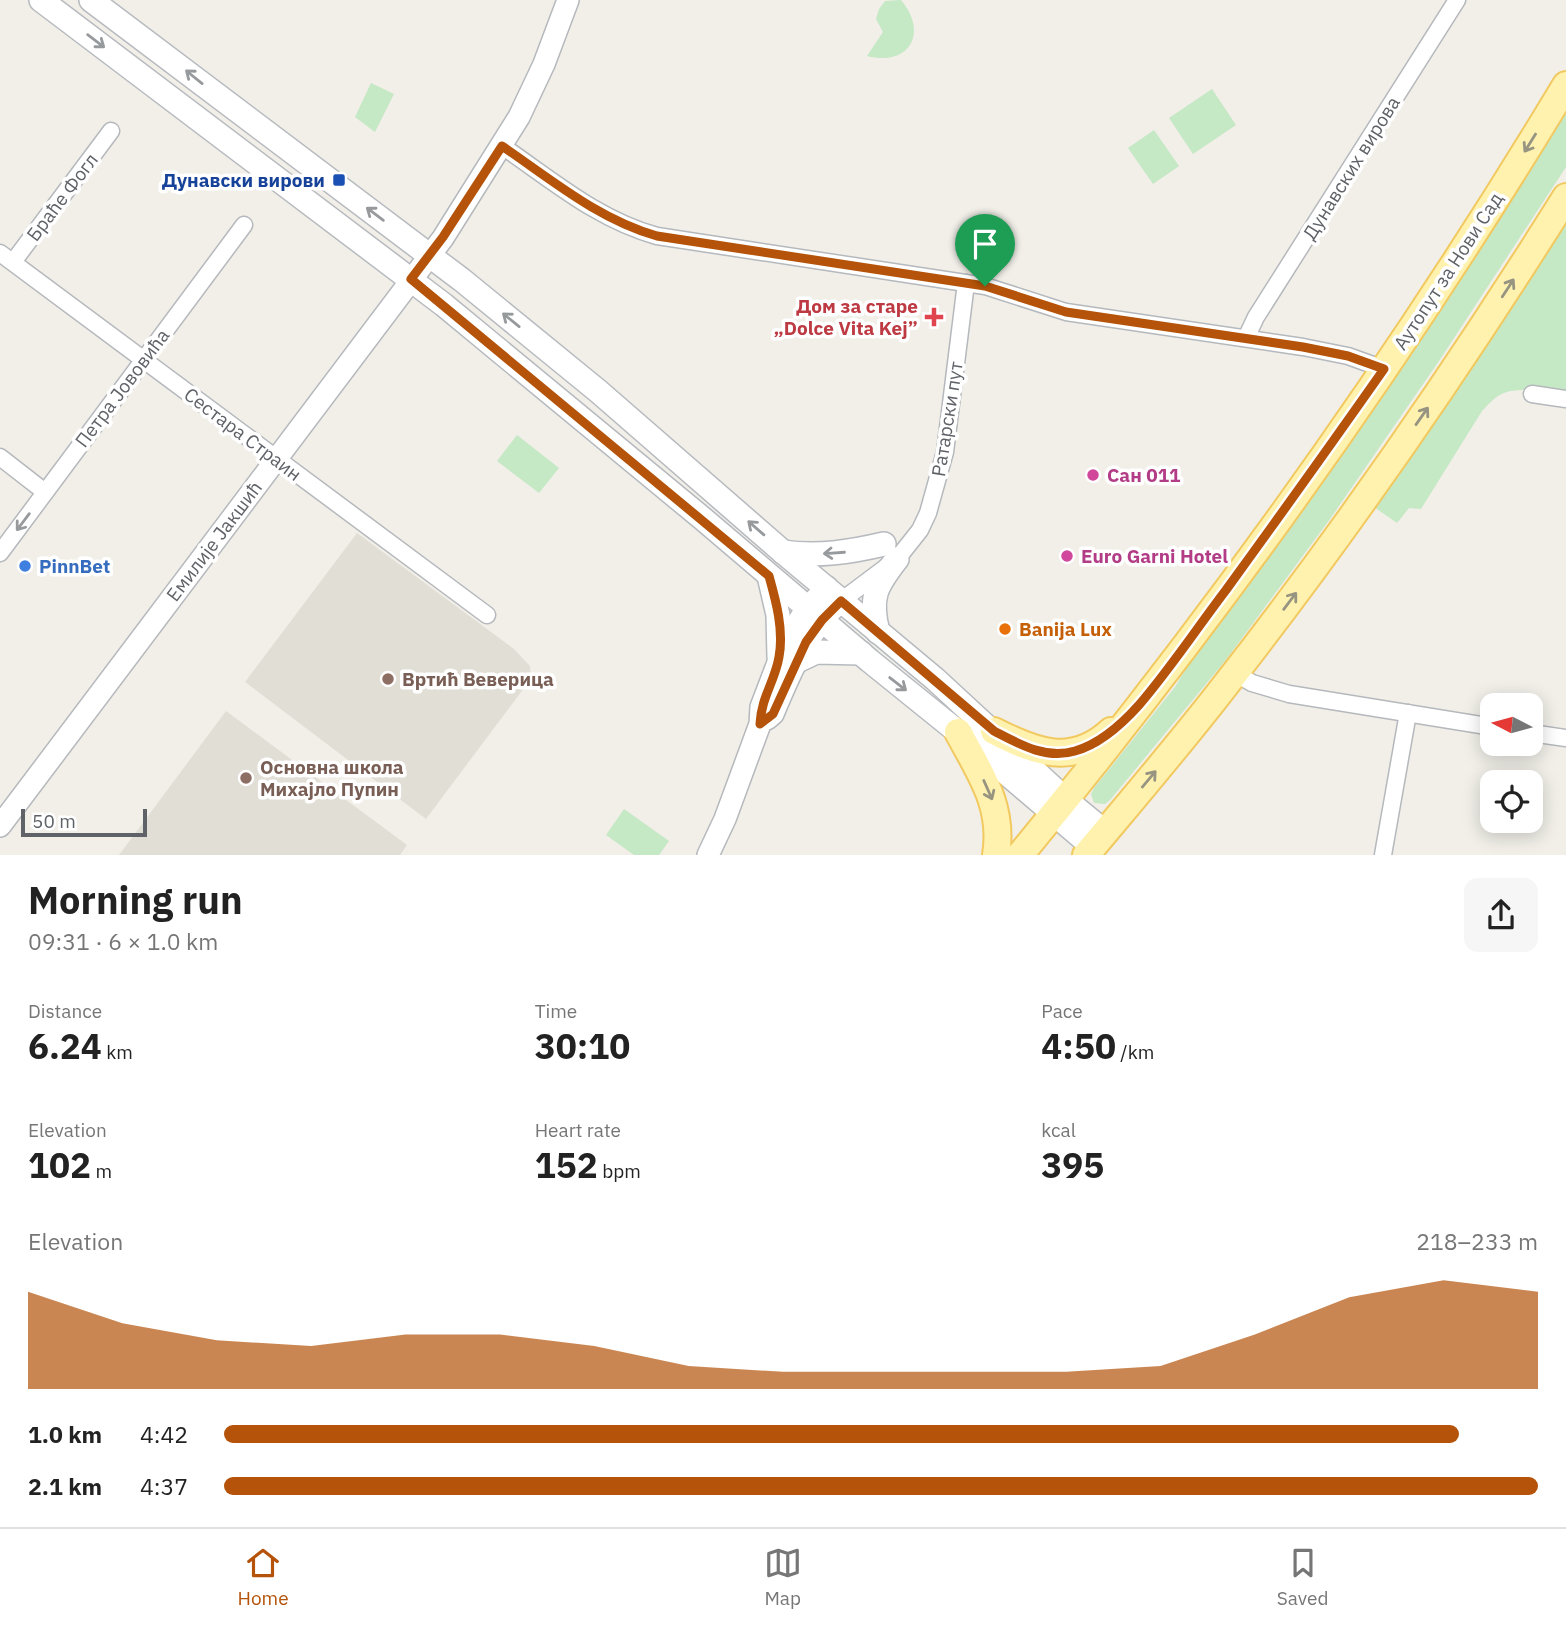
<!DOCTYPE html>
<html lang="en">
<head>
<meta charset="utf-8">
<style>
	body { margin:0; font-family:"IBM Plex Sans",sans-serif; background:#f6f6f6; color:#222; height:100vh; display:flex; flex-direction:column; font-size:26px; white-space:nowrap }
	* { box-sizing:border-box; margin:0 }
	p { font-size:23px; color:#767676 }
	.icon { flex:none; width:38px; height:38px; fill:none; stroke:currentColor; stroke-width:2; stroke-linecap:round; stroke-linejoin:round }
	.map { position:relative; height:855px; overflow:hidden }
	.details { display:flex; flex-direction:column; background:#fff; flex:1 }
	.details>* { flex:none }
	.needle { width:46px; rotate:276deg }
	.buttons { position:absolute; left:1480px; top:693px; display:grid; gap:14px }
	.buttons a { display:grid; place-items:center; width:63px; height:63px; border-radius:14px; background:#fff; box-shadow:0 4px 18px #0003; font-size:35px }
	.scale { position:absolute; left:21px; bottom:18px; width:126px; box-sizing:border-box; padding-left:7px; border:4px solid #5f6368; border-top:0; font-size:19px; line-height:24px; white-space:nowrap; color:#5f6368; -webkit-text-stroke:5px #fff; paint-order:stroke }
	.pin { position:absolute; display:grid; place-items:center; width:60px; height:60px; color:#fff; margin:-72px -30px; border-radius:50% 50% 50% 0; rotate:-45deg; box-shadow:0 0 7px #0007 }
	.pin .icon { rotate:45deg }
	.round { display:grid; place-items:center; flex:none; width:74px; height:74px; border-radius:14px; background:#f6f6f6 }
	.headline { display:flex; align-items:center; justify-content:space-between; height:119px; padding:0 28px }
	h1 { font-size:38px; font-weight:700; line-height:52px }
	.metrics { display:grid; grid-template-columns:repeat(3,1fr); gap:10px; height:119px; padding:7px 28px }
	.metrics div { display:grid; align-content:center }
	.metrics b { font-size:35px; font-weight:700 }
	.metrics small { font-size:19px; font-weight:400 }
	.metrics p { font-size:19px }
	.chart { height:196px; padding:14px 28px }
	.chart p { display:flex; justify-content:space-between }
	.chart svg { width:100%; height:126px; margin-top:7px; fill:#b45309; opacity:.7 }
	ul { padding:0 28px; list-style:none; font-size:23px }
	li { display:grid; grid-template-columns:112px 84px 1fr; align-items:center; height:52px }
	li i { height:18px; border-radius:9px; background:#b45309 }
	.tabs { display:flex; justify-content:space-around; align-items:center; height:98px; border-top:2px solid #e0e0e0; background:#fff; font-size:19px; color:#767676 }
	.tabs a { display:grid; justify-items:center; gap:4px }
	.tabs .on { color:#b45309 }
	.map>svg:first-child { display:block }
</style>
</head>
<body>
<div class="map">
<svg width="1566" height="855" viewBox="0 0 1566 855">
	<rect width="100%" height="100%" fill="#f1efe8"/>
	<!-- education -->
	<g fill="#e1ded6">
		<path d="M357,533L514,649L530,666L531,676L524,688L426,819L245,682Z"/>
		<path d="M226,711L407,845L400,855H119Z"/>
	</g>
	<!-- green -->
	<g fill="#c5e8c5">
		<path d="M901,0C929,33 909,67 867,56L883,32L876,19L879,9L885,1Z"/>
		<path d="M371,83L394,94L375,132L355,117Z"/>
		<path d="M1212,89L1236,125L1193,154L1169,118Z"/>
		<path d="M1566,111V167L1439,361L1330,519L1225,661L1110,800L1105,804L1094,803L1091,794L1094,788L1175,687L1202,641L1387,385L1484,241Z"/>
		<path d="M1154,130L1179,166L1153,184L1128,148Z"/>
		<path d="M1566,224V395C1548,393 1521,386 1504,393C1495,396 1488,405 1482,411L1421,509L1409,508L1397,523L1374,507L1515,302Z"/>
		<path d="M517,435L559,468L539,493L497,461Z"/>
		<path d="M624,809L669,841L659,855H634L606,835Z"/>
	</g>
	<g fill="none" stroke-linecap="round" stroke-linejoin="round">
		<!-- minor casing -->
		<g stroke="#b5b8bc" stroke-width="19">
			<g id="minor">
				<path d="M502,146C552,180 598,220 657,236L985,286L1066,312L1303,347L1348,356L1384,369"/>
				<path d="M0,253L487,615"/>
				<path d="M13,262L111,131"/>
				<path d="M1246,338L1256,317L1457,0"/>
				<path d="M1532,394L1566,399"/>
				<path d="M0,457L45,492"/>
				<path d="M0,553L244,225"/>
				<path d="M841,601L897,559L920,530L928,513L945,452L966,283"/>
				<path d="M1235,673L1252,683L1289,694L1493,727"/>
				<path d="M1531,733L1566,738"/>
				<path d="M1383,855L1408,713"/>
			</g>
		</g>
		<!-- tertiary casing -->
		<g stroke="#b5b8bc" stroke-width="24">
			<g id="tertiary">
				<path d="M767,719L773,714C791,671 807,632 841,601"/>
				<path d="M0,826L443,238L519,117L544,64L568,0"/>
				<path d="M708,855L725,819L760,724L761,707L787,639L807,608L827,587"/>
			</g>
		</g>
		<!-- secondary casing -->
		<g stroke="#b6babf" stroke-width="26">
			<g id="secondary">
				<path d="M41,0L444,305L702,518L870,661L958,732L1093,847"/>
				<path d="M91,0L462,280L598,391L783,552L935,679L1065,799L1105,832"/>
				<path d="M783,552C818,557 850,552 884,544"/>
				<path d="M769,576L778,615L779,657"/>
				<path d="M878,632C869,597 876,586 897,559"/>
				<path d="M795,662L816,652L861,653"/>
			</g>
		</g>
		<!-- primary casing -->
		<g stroke="#f2c960" stroke-width="30">
			<g id="primary">
				<path d="M994,731C1035,752 1072,767 1111,731"/>
				<path d="M958,732C980,773 1004,806 996,855"/>
				<path d="M1020,855C1220,612 1404,354 1566,85"/>
				<path d="M1086,855C1132,800 1180,744 1224,687C1347,530 1460,366 1566,197"/>
			</g>
		</g>
		<!-- minor -->
		<use href="#minor" stroke="#fff" stroke-width="16"/>
		<!-- tertiary -->
		<use href="#tertiary" stroke="#fff" stroke-width="21"/>
		<!-- secondary -->
		<use href="#secondary" stroke="#fff" stroke-width="23"/>
		<!-- primary -->
		<use href="#primary" stroke="#fff2af" stroke-width="26"/>
	</g>
	<!-- one-way arrows -->
	<defs><path id="oneway-shaft" d="M-6 0H5M1.5-3L5.5 0L1.5 3" fill="none" stroke-width="1.6" stroke-linecap="round" stroke-linejoin="round" transform="scale(1.75)"/></defs>
	<g stroke="#979a9d">
		<use href="#oneway-shaft" transform="translate(96 41) rotate(37)"/>
		<use href="#oneway-shaft" transform="translate(194 77) rotate(-141)"/>
		<use href="#oneway-shaft" transform="translate(375 214) rotate(-143)"/>
		<use href="#oneway-shaft" transform="translate(511 320) rotate(-141)"/>
		<use href="#oneway-shaft" transform="translate(23 522) rotate(127)"/>
		<use href="#oneway-shaft" transform="translate(756 528) rotate(-139)"/>
		<use href="#oneway-shaft" transform="translate(834 553) rotate(176)"/>
		<use href="#oneway-shaft" transform="translate(898 684) rotate(38)"/>
	</g>
	<g stroke="#979581">
		<use href="#oneway-shaft" transform="translate(1530 143) rotate(122)"/>
		<use href="#oneway-shaft" transform="translate(1508 288) rotate(-57)"/>
		<use href="#oneway-shaft" transform="translate(1422 416) rotate(-55)"/>
		<use href="#oneway-shaft" transform="translate(1290 601) rotate(-53)"/>
		<use href="#oneway-shaft" transform="translate(1149 779) rotate(-50)"/>
		<use href="#oneway-shaft" transform="translate(988 790) rotate(66)"/>
	</g>
	<g fill="none" stroke-linecap="round" stroke-linejoin="round">
		<!-- route casing -->
		<g stroke="#fff" stroke-width="14">
			<path id="route" d="M502,146C552,180 598,219 657,236L985,286L1066,312L1303,347L1348,356L1384,369C1332,443 1279,517 1226,590C1197,628 1170,669 1139,705C1122,724 1100,744 1075,751C1046,760 1019,744 994,731L841,601L822,620L806,642L773,714L760,724C761,698 775,681 779,657C784,630 776,601 769,576L411,279L443,237Z"/>
		</g>
		<!-- route -->
		<use href="#route" stroke="#b45309" stroke-width="9"/>
	</g>
	<!-- markers -->
	<rect fill="#1a4fb4" stroke="#fff" stroke-width="2.5" x="332" y="173" width="14" height="14" rx="3.5"/>
	<path fill="#e0444e" stroke="#fff" stroke-width="2.5" d="M930.5 306.5h7v7h7v7h-7v7h-7v-7h-7v-7h7z"/>
	<g fill="#d1479c" stroke="#fff" stroke-width="2.5">
		<circle cx="1093" cy="475" r="7"/>
		<circle cx="1067" cy="556" r="7"/>
	</g>
	<circle fill="#3f7fe0" stroke="#fff" stroke-width="2.5" cx="25" cy="566" r="7"/>
	<circle fill="#e8710a" stroke="#fff" stroke-width="2.5" cx="1005" cy="629" r="7"/>
	<g fill="#8d6e63" stroke="#fff" stroke-width="2.5">
		<circle cx="388" cy="679" r="7"/>
		<circle cx="246" cy="778" r="7"/>
	</g>
	<g text-anchor="middle" dominant-baseline="central" stroke-width="7" stroke-linejoin="round" paint-order="stroke">
		<!-- street labels -->
		<g font-size="19" fill="#5f6368" stroke="#fff">
			<text transform="translate(1351 168) rotate(-58)">Дунавских вирова</text>
			<text transform="translate(62 197) rotate(-53)">Браће Фогл</text>
			<text transform="translate(1448 271) rotate(-57)">Аутопут за Нови Сад</text>
			<text transform="translate(122 388) rotate(-53)">Петра Јововића</text>
			<text transform="translate(947 419) rotate(-81)">Ратарски пут</text>
			<text transform="translate(243 434) rotate(37)">Сестара Страин</text>
			<text transform="translate(214 541) rotate(-53)">Емилије Јакшић</text>
		</g>
		<!-- transit labels -->
		<g font-size="19" font-weight="bold" fill="#164399" stroke="#fff" text-anchor="end">
			<text x="325" y="180">Дунавски вирови</text>
		</g>
		<!-- health labels -->
		<g font-size="19" font-weight="bold" fill="#be3a42" stroke="#fff" text-anchor="end">
			<text x="918" y="306">Дом за старе<tspan x="918" dy="22">„Dolce Vita Kej”</tspan></text>
		</g>
		<!-- hotel labels -->
		<g font-size="19" font-weight="bold" fill="#b23c85" stroke="#fff" text-anchor="start">
			<text x="1107" y="475">Сан 011</text>
			<text x="1081" y="556">Euro Garni Hotel</text>
		</g>
		<!-- shop labels -->
		<g font-size="19" font-weight="bold" fill="#366cbe" stroke="#fff" text-anchor="start">
			<text x="39" y="566">PinnBet</text>
		</g>
		<!-- food labels -->
		<g font-size="19" font-weight="bold" fill="#c56008" stroke="#fff" text-anchor="start">
			<text x="1019" y="629">Banija Lux</text>
		</g>
		<!-- education labels -->
		<g font-size="19" font-weight="bold" fill="#785e54" stroke="#fff" text-anchor="start">
			<text x="402" y="679">Вртић Веверица</text>
			<text x="260" y="767">Основна школа<tspan x="260" dy="22">Михајло Пупин</tspan></text>
		</g>
	</g>
</svg>
<div class="buttons">
<a><svg class="needle" viewBox="-14 -14 28 28"><path d="M0-13l5 13h-10z" fill="#e53935"/><path d="M0 13l5-13h-10z" fill="#767676"/></svg></a>
<a><svg class="icon" aria-label="locate" viewBox="0 0 24 24"><circle cx="12" cy="12" r="6"/><path d="M12 2v4M12 18v4M2 12h4M18 12h4"/></svg></a>
</div>
<div class="scale">50 m</div>
<div class="pin" style="left:985px;top:286px;background:#1e9e55"><svg class="icon" aria-label="arrive" viewBox="0 0 24 24"><path d="M6 21V4h12l-3 4 3 4H6"/></svg></div>
</div>
<section class="details">
<div class="headline"><div><h1>Morning run</h1><p>09:31 · 6 × 1.0 km</p></div><a class="round"><svg class="icon" aria-label="share" viewBox="0 0 24 24"><path d="M12 15V3M7 8l5-5 5 5M5 13v7h14v-7"/></svg></a></div>
<div class="metrics">
<div><p>Distance</p><b>6.24<small> km</small></b></div>
<div><p>Time</p><b>30:10</b></div>
<div><p>Pace</p><b>4:50<small> /km</small></b></div>
</div>
<div class="metrics">
<div><p>Elevation</p><b>102<small> m</small></b></div>
<div><p>Heart rate</p><b>152<small> bpm</small></b></div>
<div><p>kcal</p><b>395</b></div>
</div>
<div class="chart"><p><span>Elevation</span>218–233 m</p>
<svg viewBox="0 0 160 44" preserveAspectRatio="none"><path d="M0 44V10L10 21L20 27L30 29L40 25L50 25L60 29L70 36L80 38L90 38L100 38L110 38L120 36L130 25L140 12L150 6L160 10V44z"/></svg>
</div>
<ul>
<li><b>1.0 km</b>4:42<i style="width:94%"></i></li>
<li><b>2.1 km</b>4:37<i style="width:100%"></i></li>
</ul>
</section>
<nav class="tabs">
<a class="on"><svg class="icon" aria-label="home" viewBox="0 0 24 24"><path d="M3 11l9-7 9 7M6 9v11h12V9"/></svg>Home</a>
<a><svg class="icon" aria-label="map" viewBox="0 0 24 24"><path d="M3 6l6-2 6 2 6-2v14l-6 2-6-2-6 2zM9 4v14M15 6v14"/></svg>Map</a>
<a><svg class="icon" aria-label="saved" viewBox="0 0 24 24"><path d="M7 4h10v16l-5-4-5 4z"/></svg>Saved</a>
</nav>
</body>
</html>
